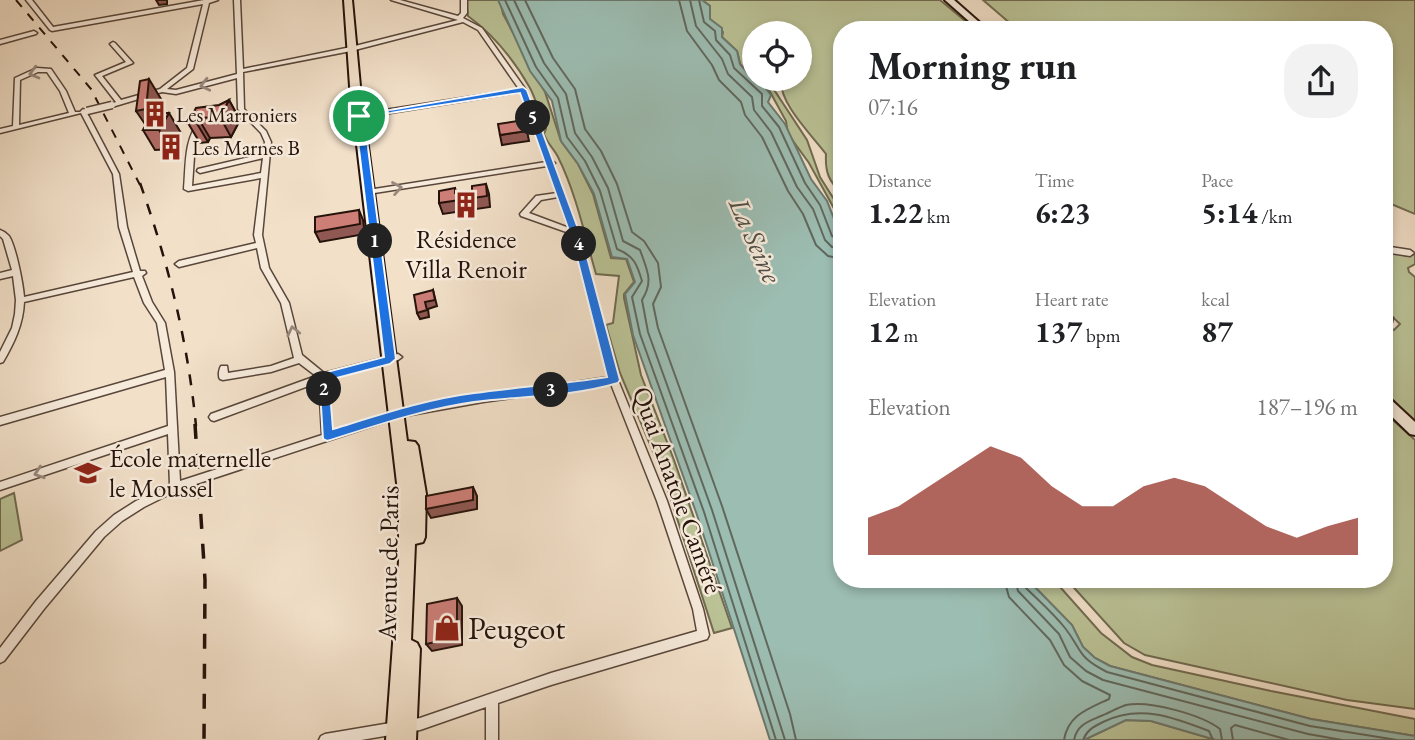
<!DOCTYPE html>
<html lang="en">
<head>
<meta charset="utf-8">
<style>
	body { margin:0; font-family:"EB Garamond",serif; background:#f2f2f2; color:#202124; height:100vh; display:flex; flex-direction:column; font-size:26px; white-space:nowrap }
	* { box-sizing:border-box; margin:0 }
	p { font-size:23px; color:#757577 }
	.icon { flex:none; width:38px; height:38px; fill:none; stroke:currentColor; stroke-width:2; stroke-linecap:round; stroke-linejoin:round }
	.map { position:relative; flex:1; overflow:hidden }
	.details { position:absolute; left:833px; top:21px; width:560px; height:567px; display:flex; flex-direction:column; background:#fff; border-radius:28px; box-shadow:0 4px 10px #0003 }
	.details>* { flex:none }
	.buttons { position:absolute; left:742px; top:21px; display:grid; gap:14px }
	.buttons a { display:grid; place-items:center; width:70px; height:70px; border-radius:50%; background:#fff; box-shadow:0 4px 10px #0003; font-size:35px }
	.pin { position:absolute; display:grid; place-items:center; width:60px; height:60px; color:#fff; margin:-30px; border:4px solid #fff; border-radius:50%; box-shadow:0 2px 7px #0007 }
	.km { position:absolute; width:35px; height:35px; margin:-18px; border-radius:50%; background:#222; color:#fff; font-size:19px; line-height:35px; text-align:center }
	.round { display:grid; place-items:center; flex:none; width:74px; height:74px; border-radius:28px; background:#f2f2f2 }
	.overview { display:flex; align-items:center; justify-content:space-between; height:119px; padding:0 35px }
	h1 { font-size:38px; font-weight:700; line-height:52px }
	.stats { display:grid; grid-template-columns:repeat(3,1fr); gap:10px; height:119px; padding:7px 35px }
	.stats div { display:grid; align-content:center }
	.stats b { font-size:30px; font-weight:700 }
	.stats small { font-size:19px; font-weight:400 }
	.stats p { font-size:19px }
	.chart { height:196px; padding:14px 35px }
	.chart p { display:flex; justify-content:space-between }
	.chart svg { width:100%; height:126px; margin-top:7px; fill:#8f2418; opacity:.7 }
	.map>svg:first-child { display:block }
</style>
</head>
<body>
<div class="map">
<svg width="1415" height="740" viewBox="0 0 1415 740">
	<rect width="100%" height="100%" fill="#f2e0c9"/>
	<filter id="stains"><feTurbulence type="fractalNoise" baseFrequency=".00286" numOctaves="4"/><feColorMatrix values="0 0 0 0 .2 0 0 0 0 .09 0 0 0 0 .02 0 0 0 .5 -.17"/></filter>
	<radialGradient id="worn" r=".72"><stop offset=".6" stop-color="#630" stop-opacity="0"/><stop offset="1" stop-color="#630" stop-opacity=".3"/></radialGradient>
	<!-- green -->
	<g fill="#bac296" stroke="#706a50" stroke-width="2">
		<path d="M466,0H500L503,14L545,92L561,141L578,164L593,194L611,258L626,259L634,282L624,294V298L641,375L674,460L732,628L714,633L664,478L620,373L606,325L613,323L619,276L596,274C585,236 576,193 558,157C554,149 547,143 544,134L546,129C539,115 537,101 530,88C514,60 494,35 468,16Z"/>
		<path d="M702,0H940L976,30H842V194C829,181 825,173 826,154C812,135 779,104 781,79H800V33H754V79H767L807,140L820,177L842,212V223L809,163L788,134L786,121L769,90L752,78L740,64L737,51L722,37L723,32L710,19V6Z"/>
		<path d="M983,0H1415V214L1384,201V30H1018Z"/>
		<path d="M1384,251L1408,256L1415,254V264L1408,268L1409,272L1415,277V422L1384,391V325L1394,330L1400,324L1384,309Z"/>
		<path d="M1384,412L1415,440V709L1347,700L1145,655L1124,643L1066,579H1384Z"/>
		<path d="M14,493L22,540L0,551V499Z"/>
		<path d="M1027,579H1053L1101,633L1132,657L1152,665L1271,691L1415,719V736L1311,719L1110,666L1095,658L1083,647L1072,625Z"/>
		<path d="M1126,720L1151,721L1216,740H1084Z"/>
	</g>
	<!-- water -->
	<path fill="#9cbdb2" stroke="#6c796f" stroke-width="2" d="M498,0H702L710,6V19L722,28V37L737,51L740,64L752,78L764,86L771,95L768,102L785,124L811,179L827,201L842,239V579H1027L1072,625L1083,647L1095,658L1110,666L1311,719L1415,736V740H1216L1151,721L1126,720L1084,740H770L697,515L633,335L625,294L635,282L627,259L612,257L594,194L578,164L561,141L552,101L530,71Z"/>
	<g fill="none" stroke-linecap="round" stroke-linejoin="round">
		<!-- shore -->
		<g stroke="#60685e" stroke-width="2">
			<path d="M505,0L536,67L558,98L567,137L585,161L600,191L617,249C634,256 637,264 642,281L632,297L640,334L704,512L776,740"/>
			<path d="M514,0L544,63L566,94L575,133L592,157L608,188L623,241L640,250C647,270 654,281 642,300L648,332L712,510L785,740"/>
			<path d="M525,0L553,58L575,89L585,129L601,151L617,184L632,232L644,241L658,263L661,287L653,304L658,328L722,506L790,714L796,740"/>
			<path d="M679,0L687,31L712,65L719,80L741,102L745,115L762,137L788,191L803,214L816,245L828,256L842,259"/>
			<path d="M690,0L696,26L722,59L728,74L752,97L754,110L771,132L797,187L813,209L825,240L832,247L842,249"/>
			<path d="M699,0L704,22L715,31L716,40L730,55L734,68L762,94V106L779,127L805,183L820,205L832,236L842,240"/>
			<path d="M1004,579L1009,597L1050,640L1064,665L1082,681L1110,695L1109,699C1088,709 1068,715 1064,740"/>
			<path d="M1015,579L1018,591L1059,634L1070,657L1086,671L1103,680L1308,734L1342,740"/>
			<path d="M1024,579L1025,587C1038,600 1053,613 1065,628C1083,651 1076,656 1107,672L1310,726L1397,740"/>
			<path d="M1074,740C1077,725 1087,722 1101,716C1109,713 1117,708 1126,705C1149,700 1202,715 1220,729L1222,740"/>
			<path d="M1083,740C1087,730 1093,727 1103,722C1139,704 1173,717 1209,731L1213,740"/>
			<path d="M1233,740L1231,728L1235,725L1289,740"/>
		</g>
		<!-- street casing -->
		<g stroke="#58463a" stroke-width="3">
			<g id="street">
				<path d="M26,0H32L53,27L204,0H218L209,3L193,69L167,89L176,90L237,74L234,0H240L243,69L351,47L458,20L391,0H400L458,16L461,13V0H467V13L463,18L482,28L526,90L552,161L555,163L553,165L582,242L618,380L667,501L703,609L709,635L707,639L551,685L498,703V740H486V707L420,730L361,740H319L321,736L325,734L420,718L551,673L697,631L693,609L657,501L611,384L483,402L405,416L402,414L400,417L178,490L144,507L122,521L104,537L44,609L4,661L0,663V648L36,601L96,531L114,515L136,501L170,485L168,434L0,490V482L168,426L166,377L0,425V417L165,370L157,323L144,303L134,277L24,302C23,325 14,343 3,362L0,363V352L12,328L15,314L16,300L13,276L0,279V273L12,270L3,239L0,236V230C3,231 6,233 9,236C16,247 23,284 24,297L133,272L119,227L113,174L81,113L0,133V129L13,126L15,78L37,68L51,69L66,91L75,112H80L83,109L86,111L119,174L127,227L140,271H145L146,273L142,276L152,302L165,323L174,372L180,481L322,435L319,382L214,421L211,420L209,417L211,414L316,376L299,363L271,372L223,380L220,379C218,376 219,369 221,366H227L228,373L271,366L294,358L281,303L261,268L257,248L179,267L175,264L179,261L256,243L254,235L261,178L188,191L184,189C186,169 184,137 199,123L202,125L195,142L192,186L261,173L263,158L200,173L197,171L198,169L263,154L265,142L261,133L238,109L237,78L176,94L162,92L112,107L109,105L116,102L95,75L126,62L110,44L113,42L115,43L133,63L102,76L121,100L160,89L187,68L203,4L52,31L50,30ZM463,22L478,30L519,89L359,114L356,116L359,118L521,92L546,162L368,190L364,192L368,194L547,166L557,193L536,196L520,214L521,216L572,234L609,377L431,403L405,408L402,409L400,412L397,410L331,432L328,379L398,360L402,357L398,354L324,373L302,355L289,303L269,268L262,235L271,142L266,131L244,109L243,72L351,51ZM38,72H47L60,91L69,113L19,125L20,80ZM558,197L569,228L529,213L541,200Z"/>
				<path d="M34,31L37,33L36,34L0,44V40Z"/>
				<path d="M1384,246L1410,250L1414,253L1410,256L1384,252Z"/>
				<path d="M1384,310L1387,311L1393,318L1391,326L1384,327Z"/>
			</g>
		</g>
		<!-- secondary casing -->
		<g stroke="#25120a" stroke-width="4">
			<g id="secondary">
				<path d="M945,0H954L988,30H979Z"/>
				<path d="M1384,396L1388,397L1415,422V435L1410,434L1384,409Z"/>
			</g>
		</g>
		<!-- primary casing -->
		<g stroke="#25120a" stroke-width="4">
			<path id="primary" d="M344,0H352L360,86L407,441L415,442L418,446L426,494L425,537L423,542L415,544L411,640L417,643L420,649L416,740H386L399,561V500L350,86Z"/>
		</g>
		<!-- street -->
		<use href="#street" fill="#f7ebdc" fill-rule="evenodd"/>
		<!-- secondary -->
		<use href="#secondary" fill="#f7ebdc" fill-rule="evenodd"/>
		<!-- primary -->
		<use href="#primary" fill="#f2e0c9" fill-rule="evenodd"/>
		<!-- rail-far2 -->
		<path stroke="#25120a" stroke-width="2" stroke-dasharray="9 9" stroke-linecap="butt" d="M16,0L91,89L140,185"/>
		<!-- rail-far1 -->
		<path stroke="#25120a" stroke-width="2.5" stroke-dasharray="11 11" stroke-linecap="butt" d="M140,183C168,262 188,342 196,426"/>
		<!-- rail -->
		<path stroke="#25120a" stroke-width="3.5" stroke-dasharray="15 15" stroke-linecap="butt" d="M195,424L205,580L204,740"/>
		<!-- street-bridge casing -->
		<g stroke="#58463a" stroke-width="9" stroke-linecap="butt">
			<path id="street-bridge" d="M87,111L112,105"/>
		</g>
		<!-- street-bridge -->
		<use href="#street-bridge" stroke="#f7ebdc" stroke-width="6"/>
	</g>
	<!-- wall -->
	<g fill="#af6c66" stroke="#25120a" stroke-width="2">
		<path d="M161,99L160,113L181,133L171,149L155,150L143,130Z"/>
		<path d="M229,100L240,120L231,137L210,138L208,142L200,143L188,123Z"/>
	</g>
	<!-- shaded-wall -->
	<g fill="#8f5853" stroke="#25120a" stroke-width="2">
		<path d="M156,0H167V4L159,5Z"/>
		<path d="M149,79L161,99L158,129L149,130L136,111Z"/>
		<path d="M229,100L240,120L231,137L220,117Z"/>
		<path d="M169,113L181,133L171,149L159,130Z"/>
		<path d="M198,118L210,138L208,142L196,122Z"/>
		<path d="M527,131L529,141L502,145L500,135Z"/>
		<path d="M486,184L489,194L490,207L443,214L439,203L455,193V188L458,198Z"/>
		<path d="M359,210L363,220L365,234L320,242L315,232Z"/>
		<path d="M433,290L437,306L428,309L429,317L420,319L417,313Z"/>
		<path d="M473,487L477,496V509L431,518L426,509Z"/>
		<path d="M457,598L462,606V645L432,651L426,644Z"/>
	</g>
	<!-- building -->
	<g fill="#cc7e77" stroke="#25120a" stroke-width="2">
		<path d="M149,79L146,109L136,111L140,81Z"/>
		<path d="M229,100L220,117L198,118L196,122L188,123L196,108L219,105Z"/>
		<path d="M154,113H169L159,130H143Z"/>
		<path d="M524,120L527,131L500,135L498,124Z"/>
		<path d="M486,184L487,196L439,203V191L455,188V193L472,191V186Z"/>
		<path d="M359,210L360,224L315,232V217Z"/>
		<path d="M433,290L435,300L425,302L427,310L417,313L414,295Z"/>
		<path d="M473,487V500L426,509V496Z"/>
		<path d="M457,598V638L426,644L427,604Z"/>
	</g>
	<!-- one-way arrows -->
	<defs><path id="oneway-chevron" d="M-2-3.5L2.5 0L-2 3.5" fill="none" stroke-width="1.6" stroke-linecap="round" stroke-linejoin="round" transform="scale(1.75)"/></defs>
	<g stroke="#98897e">
		<use href="#oneway-chevron" transform="translate(34 73) rotate(165)"/>
		<use href="#oneway-chevron" transform="translate(205 85) rotate(167)"/>
		<use href="#oneway-chevron" transform="translate(397 188) rotate(-10)"/>
		<use href="#oneway-chevron" transform="translate(293 331) rotate(-103)"/>
		<use href="#oneway-chevron" transform="translate(39 473) rotate(162)"/>
	</g>
	<!-- route -->
	<path fill="#1a73e8" stroke="#fff" stroke-width="2" fill-rule="evenodd" d="M523,87L527,90L583,242L620,380L618,383C571,397 521,396 474,402C424,409 375,426 327,441L323,439L319,374L384,357L355,116ZM520,93L573,242L607,377C563,384 518,387 474,393C426,399 379,415 333,429L329,380L390,364L396,359L364,117Z"/>
	<!-- icons -->
	<defs>
		<g id="building-bare" transform="scale(2.1)"><path d="M-4-6H4V6H1V3H-1V6H-4ZM-2.5-4.3h1.7v1.8h-1.7ZM.8-4.3h1.7v1.8H.8ZM-2.5-1h1.7V.8h-1.7ZM.8-1h1.7V.8H.8Z" fill="#8f2418" stroke="#f7ebdc" stroke-width="2.5" paint-order="stroke"/></g>
		<g id="school-bare" transform="scale(2.1)"><path d="M0-5L7-2L0 1L-7-2ZM-4 1L0 2.5L4 1V4Q0 6-4 4Z" fill="#8f2418" stroke="#f7ebdc" stroke-width="2.5" paint-order="stroke"/></g>
		<g id="shop-bare" transform="scale(2.1)"><path d="M-5-2.5h2.3a2.7 3.5 0 0 1 5.4 0H5L5.5 6h-11ZM-1.5-2.5h3a1.5 2.3 0 0 0-3 0Z" fill="#8f2418" stroke="#f7ebdc" stroke-width="2.5" paint-order="stroke"/></g>
	</defs>
	<g fill-rule="evenodd">
		<use href="#building-bare" x="155" y="114"/>
		<use href="#building-bare" x="171" y="147"/>
		<use href="#building-bare" x="466" y="205"/>
		<use href="#school-bare" x="88" y="473"/>
		<use href="#shop-bare" x="447" y="628"/>
	</g>
	<g text-anchor="middle" dominant-baseline="central" stroke-width="5" stroke-linejoin="round" paint-order="stroke">
		<!-- far-poi labels -->
		<g font-size="21" fill="#25120a" stroke="#f7ebdc" text-anchor="start">
			<text x="176" y="114">Les Marroniers</text>
			<text x="192" y="147">Les Marnes B</text>
		</g>
		<!-- poi labels -->
		<g font-size="26" fill="#25120a" stroke="#f7ebdc">
			<text x="466" y="239">Résidence<tspan x="466" dy="30">Villa Renoir</tspan></text>
			<text x="109" y="458" text-anchor="start">École maternelle<tspan x="109" dy="30">le Moussel</tspan></text>
		</g>
		<!-- street labels -->
		<g font-size="26" fill="#25120a" stroke="#f7ebdc">
			<text transform="translate(678 490) rotate(70)">Quai Anatole Caméré</text>
			<text transform="translate(388 563) rotate(-89)">Avenue de Paris</text>
		</g>
		<!-- water labels -->
		<g font-size="28" font-style="italic" fill="#4f4e45" stroke="#f7ebdc">
			<text transform="translate(756 240) rotate(66)">La Seine</text>
		</g>
		<!-- near-poi labels -->
		<g font-size="32" fill="#25120a" stroke="#f7ebdc" text-anchor="start">
			<text x="468" y="628">Peugeot</text>
		</g>
	</g>
	<rect width="100%" height="100%" filter="url(#stains)"/>
	<rect width="100%" height="100%" fill="url(#worn)"/>
</svg>
<div class="buttons">
<a><svg class="icon" aria-label="locate" viewBox="0 0 24 24"><circle cx="12" cy="12" r="6"/><path d="M12 2v4M12 18v4M2 12h4M18 12h4"/></svg></a>
</div>
<div class="pin" style="left:359px;top:116px;background:#1e9e55"><svg class="icon" aria-label="arrive" viewBox="0 0 24 24"><path d="M6 21V4h12l-3 4 3 4H6"/></svg></div>
<b class="km" style="left:375px;top:241px">1</b>
<b class="km" style="left:324px;top:389px">2</b>
<b class="km" style="left:551px;top:390px">3</b>
<b class="km" style="left:579px;top:244px">4</b>
<b class="km" style="left:533px;top:118px">5</b>
<section class="details">
<div class="overview"><div><h1>Morning run</h1><p>07:16</p></div><a class="round"><svg class="icon" aria-label="share" viewBox="0 0 24 24"><path d="M12 15V3M7 8l5-5 5 5M5 13v7h14v-7"/></svg></a></div>
<div class="stats">
<div><p>Distance</p><b>1.22<small> km</small></b></div>
<div><p>Time</p><b>6:23</b></div>
<div><p>Pace</p><b>5:14<small> /km</small></b></div>
</div>
<div class="stats">
<div><p>Elevation</p><b>12<small> m</small></b></div>
<div><p>Heart rate</p><b>137<small> bpm</small></b></div>
<div><p>kcal</p><b>87</b></div>
</div>
<div class="chart"><p><span>Elevation</span>187–196 m</p>
<svg viewBox="0 0 160 44" preserveAspectRatio="none"><path d="M0 44V31L10 27L20 20L30 13L40 6L50 10L60 20L70 27L80 27L90 20L100 17L110 20L120 27L130 34L140 38L150 34L160 31V44z"/></svg>
</div>
</section>
</div>
</body>
</html>
